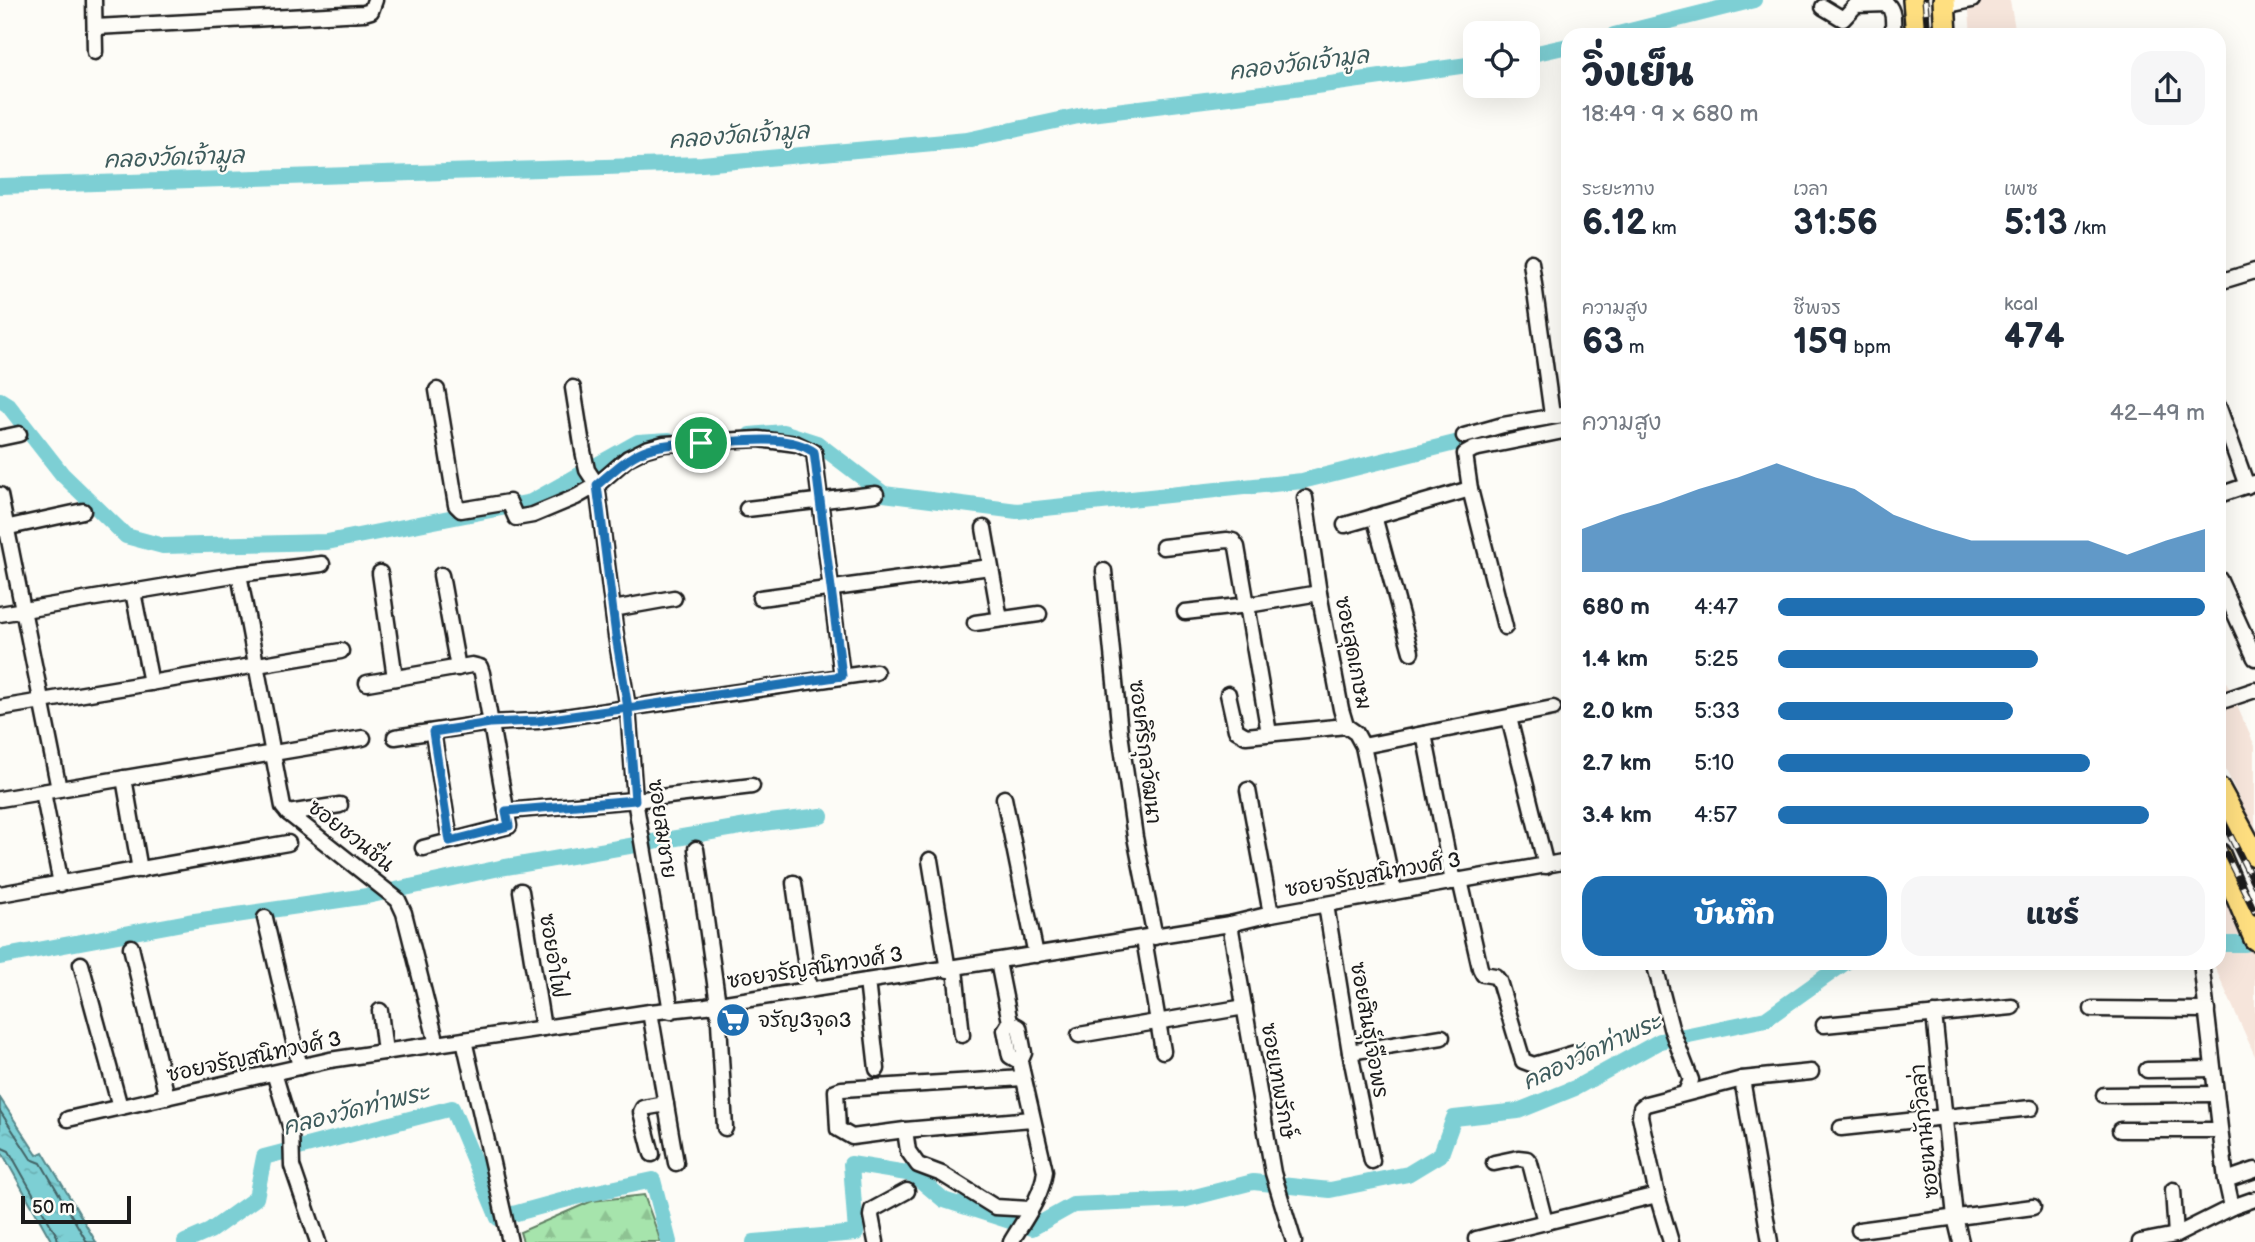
<!DOCTYPE html>
<html lang="th">
<head>
<meta charset="utf-8">
<style>
	body { margin:0; font-family:"Balsamiq Sans","Playpen Sans Thai",sans-serif; background:#f6f6f7; color:#1f2937; height:100vh; display:flex; flex-direction:column; font-size:26px; white-space:nowrap }
	* { box-sizing:border-box; margin:0 }
	p { font-size:23px; color:#747a83 }
	.icon { flex:none; width:38px; height:38px; fill:none; stroke:currentColor; stroke-width:2; stroke-linecap:round; stroke-linejoin:round }
	.map { position:relative; flex:1; overflow:hidden }
	.side { position:absolute; left:1561px; top:28px; width:665px; height:942px; display:flex; flex-direction:column; background:#fff; border-radius:21px; box-shadow:0 7px 28px #0002 }
	.side>* { flex:none }
	.tools { position:absolute; left:1463px; top:21px; display:grid; gap:14px }
	.tools a { display:grid; place-items:center; width:77px; height:77px; border-radius:14px; background:#fff; box-shadow:0 7px 28px #0002; font-size:35px }
	.scale { position:absolute; left:21px; bottom:18px; width:110px; box-sizing:border-box; padding-left:7px; border:4px solid #1c1c1c; border-top:0; font-size:19px; line-height:24px; white-space:nowrap; color:#1c1c1c; -webkit-text-stroke:5px #fdfcf7; paint-order:stroke }
	.pin { position:absolute; display:grid; place-items:center; width:60px; height:60px; color:#fff; margin:-30px; border:4px solid #fff; border-radius:50%; box-shadow:0 2px 7px #0007 }
	.round { display:grid; place-items:center; flex:none; width:74px; height:74px; border-radius:21px; background:#f6f6f7 }
	.headline { display:flex; align-items:center; justify-content:space-between; height:119px; padding:0 21px }
	h1 { font-size:38px; font-weight:800; line-height:52px }
	.stats { display:grid; grid-template-columns:repeat(3,1fr); gap:10px; height:119px; padding:7px 21px }
	.stats div { display:grid; align-content:center }
	.stats b { font-size:35px; font-weight:800 }
	.stats small { font-size:19px; font-weight:400 }
	.stats p { font-size:19px }
	.chart { height:196px; padding:14px 21px }
	.chart p { display:flex; justify-content:space-between }
	.chart svg { width:100%; height:126px; margin-top:7px; fill:#1f6fb2; opacity:.7 }
	.cta { display:flex; gap:14px; margin-top:auto; padding:14px 21px }
	.cta a { flex:1; height:80px; border-radius:21px; background:#1f6fb2; color:#fff; font-size:28px; font-weight:800; line-height:80px; text-align:center }
	.cta a+a { background:#f6f6f7; color:#1f2937 }
	ul { padding:0 21px; list-style:none; font-size:23px }
	li { display:grid; grid-template-columns:112px 84px 1fr; align-items:center; height:52px }
	li i { height:18px; border-radius:9px; background:#1f6fb2 }
	.map>svg:first-child { display:block }
</style>
</head>
<body>
<div class="map">
<svg width="2255" height="1242" viewBox="0 0 2255 1242">
	<defs>
		<pattern id="forest-firs" width="22" height="20" patternUnits="userSpaceOnUse" patternTransform="scale(1.75)"><rect width="22" height="20" fill="#a6e4ac"/><path d="M5 1l3.5 6h-7zM16 11l3.5 6h-7z" fill="#8ec393"/></pattern>
		<pattern id="water-ripples" width="26" height="14" patternUnits="userSpaceOnUse" patternTransform="scale(1.75)"><rect width="26" height="14" fill="#7dcfd4"/><path d="M2 4q2-2 4 0t4 0M15 11q2-2 4 0t4 0" fill="none" stroke="#6bb1b5"/></pattern>
	</defs>
	<rect width="100%" height="100%" fill="#fdfcf7"/>
	<filter id="ink" filterUnits="userSpaceOnUse"><feTurbulence type="fractalNoise" baseFrequency=".0143" numOctaves="2"/><feDisplacementMap in="SourceGraphic" scale="14" xChannelSelector="R" yChannelSelector="G"/><feConvolveMatrix kernelMatrix="1 2 1 2 8 2 1 2 1" color-interpolation-filters="sRGB"/></filter>
	<g filter="url(#ink)">
		<!-- built -->
		<g fill="#f6e5db">
			<path d="M1968,0H2010L2016,35H1971Z"/>
			<path d="M2219,666L2255,746V831L2219,756Z"/>
			<path d="M2219,871L2255,946V1056L2213,963L2219,962Z"/>
		</g>
		<!-- forest -->
		<path fill="url(#forest-firs)" stroke="#618064" stroke-width="2" d="M644,1195L661,1242H523L520,1232L592,1201Z"/>
		<!-- water -->
		<path fill="url(#water-ripples)" stroke="#56878a" stroke-width="2" d="M0,1098L37,1155L43,1152L96,1242H52L0,1149Z"/>
		<g fill="none" stroke-linecap="round" stroke-linejoin="round">
			<!-- shore -->
			<g stroke="#436466" stroke-width="2">
				<path d="M0,1111L31,1159L41,1163L87,1242"/>
				<path d="M0,1147L9,1151L57,1236L58,1242"/>
			</g>
			<!-- canal -->
			<g stroke="#7dcfd4" stroke-width="16">
				<path d="M1614,35L1754,0"/>
				<path d="M1528,55L1568,46"/>
				<path d="M0,186L702,164L967,140L1083,115L1294,89L1475,64"/>
				<path d="M0,400L8,405L62,474L126,536L163,546L327,542L531,502L638,442L669,440"/>
				<path d="M750,435L783,432L817,443L884,494L1017,511L1302,481L1475,438"/>
				<path d="M2219,944H2245"/>
				<path d="M0,957L188,922L367,896L500,868L770,822L821,816"/>
				<path d="M185,1242L210,1231L256,1198L264,1157L452,1108L498,1218L583,1195L653,1180L669,1242"/>
				<path d="M754,1242L856,1233L851,1164L913,1174L944,1200L1032,1228L1073,1205L1183,1200L1253,1182L1330,1190L1408,1174L1441,1154L1454,1118L1518,1111L1575,1088L1660,1041L1766,1019L1846,962"/>
			</g>
			<!-- minor casing -->
			<g stroke="#1c1c1c" stroke-width="19">
				<g id="minor">
					<path d="M94,0L95,52"/>
					<path d="M1944,6L1972,0"/>
					<path d="M1823,7L1843,19L1856,5L1887,4C1895,12 1893,24 1893,35"/>
					<path d="M95,27L364,13L371,11L375,0"/>
					<path d="M1531,262L1552,415"/>
					<path d="M2219,282L2255,271"/>
					<path d="M573,388L583,451L587,470L597,485L616,636L628,708L635,800L671,1011"/>
					<path d="M437,390L456,505L461,510L509,502L516,518L533,515L576,497L597,485L628,458L646,449L664,444L759,439L797,444L814,452L842,676"/>
					<path d="M2219,408L2247,486"/>
					<path d="M1464,436L1503,425L1568,414"/>
					<path d="M0,438L19,434"/>
					<path d="M0,495L59,789"/>
					<path d="M2219,495L2254,483"/>
					<path d="M1305,498L1319,593L1341,709L1346,726L1356,733L1363,746L1394,892"/>
					<path d="M747,509L876,494"/>
					<path d="M1374,516L1411,652"/>
					<path d="M1345,525L1470,489"/>
					<path d="M984,528L1000,619"/>
					<path d="M0,529L83,511"/>
					<path d="M1163,547L1227,540L1233,541L1237,547L1269,733"/>
					<path d="M1104,571L1120,733L1135,837L1155,937"/>
					<path d="M380,573L395,678"/>
					<path d="M239,574L283,807L288,813L398,900L404,913L437,1044"/>
					<path d="M441,575L458,668"/>
					<path d="M2219,579L2255,658"/>
					<path d="M133,592L151,683"/>
					<path d="M760,598L990,567"/>
					<path d="M613,609L674,598"/>
					<path d="M1185,612L1248,605L1319,593"/>
					<path d="M0,614L239,574L322,564"/>
					<path d="M975,623L1039,614"/>
					<path d="M1505,627L1470,489L1465,454L1474,449L1568,430"/>
					<path d="M367,683L472,665L480,667L482,673L509,826L423,848"/>
					<path d="M1228,694L1236,730L1246,736L1346,726"/>
					<path d="M2219,702L2255,690"/>
					<path d="M0,708L341,651"/>
					<path d="M1509,718L1546,866"/>
					<path d="M433,732L450,840"/>
					<path d="M1424,734L1453,882"/>
					<path d="M395,737L490,723L537,721L876,672"/>
					<path d="M1363,746L1553,708"/>
					<path d="M124,778L140,870"/>
					<path d="M1248,790L1271,914"/>
					<path d="M43,792L61,884"/>
					<path d="M1004,798L1036,955"/>
					<path d="M0,799L363,738"/>
					<path d="M506,811L635,800L752,786"/>
					<path d="M288,813L340,805"/>
					<path d="M696,849L718,1004L725,1128"/>
					<path d="M930,860L948,970"/>
					<path d="M1460,880L1480,968L1483,974L1495,976L1499,981L1523,1061L1534,1065L1579,1052"/>
					<path d="M794,883L809,989"/>
					<path d="M521,891L543,1028"/>
					<path d="M0,894L288,843"/>
					<path d="M1326,905L1350,1052L1372,1161"/>
					<path d="M265,918L300,1067"/>
					<path d="M1230,924L1273,1173L1294,1242"/>
					<path d="M1144,939L1163,1051"/>
					<path d="M131,947L167,1097"/>
					<path d="M998,962L1010,1022L1005,1030L1010,1056L1020,1062"/>
					<path d="M1654,962L1671,1028L1691,1080L1686,1092"/>
					<path d="M2201,962L2226,1180L2232,1207"/>
					<path d="M81,964L120,1107"/>
					<path d="M955,969L962,1035"/>
					<path d="M867,981L877,1069"/>
					<path d="M2092,1009L2207,1010"/>
					<path d="M380,1011L385,1052"/>
					<path d="M650,1012L676,1163"/>
					<path d="M1934,1014L1955,1217L1961,1242"/>
					<path d="M1010,1022L1019,1027L1024,1053L1020,1062L1045,1171C1042,1197 1024,1220 1011,1242"/>
					<path d="M1824,1025L2012,1007"/>
					<path d="M1079,1035L1245,1007"/>
					<path d="M464,1040L510,1242"/>
					<path d="M1350,1052L1442,1037"/>
					<path d="M2147,1070L2213,1069"/>
					<path d="M274,1073L291,1129L292,1166L318,1242"/>
					<path d="M1023,1078L842,1089L836,1091L838,1129L852,1137L905,1130L1032,1119"/>
					<path d="M1742,1079L1770,1242"/>
					<path d="M2104,1095L2216,1094"/>
					<path d="M68,1119L330,1060L650,1012L706,1006L1230,924L1271,914L1568,861"/>
					<path d="M1841,1128L2031,1108"/>
					<path d="M905,1130L908,1151L918,1165L942,1174L995,1207L1030,1209"/>
					<path d="M2120,1130H2220"/>
					<path d="M652,1154L641,1112L643,1108L666,1104"/>
					<path d="M1494,1163L1518,1158L1527,1159L1530,1163L1545,1222"/>
					<path d="M2226,1180L2255,1170"/>
					<path d="M2173,1190L2176,1235"/>
					<path d="M1859,1230L2033,1207"/>
					<path d="M1476,1239L1657,1195"/>
					<path d="M876,1242L871,1216L872,1210L907,1191"/>
					<path d="M1671,1242L1657,1195L1640,1116L1641,1108L1646,1104L1742,1079L1811,1072"/>
					<path d="M2140,1242L2176,1235L2232,1207L2255,1199"/>
				</g>
			</g>
			<!-- primary casing -->
			<g stroke="#1c1c1c" stroke-width="26">
				<g id="primary">
					<path d="M1914,0L1917,35"/>
					<path d="M1944,0L1946,35"/>
					<path d="M2219,789L2255,855"/>
					<path d="M2219,854L2255,939"/>
				</g>
			</g>
			<!-- minor -->
			<use href="#minor" stroke="#fdfcf7" stroke-width="14"/>
			<!-- primary -->
			<use href="#primary" stroke="#ffdf80" stroke-width="21"/>
			<!-- rail casing -->
			<g stroke="#1c1c1c" stroke-width="7">
				<g id="rail">
					<path d="M1925,0L1928,35"/>
					<path d="M2219,813L2255,885"/>
					<path d="M2219,840L2255,912"/>
				</g>
			</g>
			<!-- rail -->
			<use href="#rail" stroke="#fdfcf7" stroke-width="4.5" stroke-dasharray="13" stroke-linecap="butt"/>
		</g>
	</g>
	<g fill="none" stroke-linecap="round" stroke-linejoin="round" filter="url(#ink)">
		<!-- route casing -->
		<g stroke="#fff" stroke-width="14">
			<path id="route" d="M701,443C645,444 638,449 597,485L616,636L628,708L537,721L490,723L433,732L450,841L509,826L506,811L635,800L628,708L842,676L814,452C786,432 734,443 701,443"/>
		</g>
		<!-- route -->
		<use href="#route" stroke="#1f6fb2" stroke-width="9"/>
	</g>
	<!-- icons -->
	<defs>
		<g id="supermarket-disc" transform="scale(1.75)"><circle r="9.5" fill="#1f6fb2" stroke="#fdfcf7"/><path d="M-6-5.5h2.5l.6 2H6L4.5 2H-2.5L-4.4-4H-6ZM-1.5 3.2a1.3 1.3 0 1 0 .1 0ZM3 3.2a1.3 1.3 0 1 0 .1 0Z" fill="#fff"/></g>
	</defs>
	<g fill-rule="evenodd">
		<use href="#supermarket-disc" x="733" y="1020"/>
	</g>
	<g text-anchor="middle" dominant-baseline="central" stroke-width="5" stroke-linejoin="round" paint-order="stroke">
		<!-- street labels -->
		<g font-size="21" fill="#1c1c1c" stroke="#fdfcf7">
			<text transform="translate(1353 653) rotate(79)">ซอยสุดเกษม</text>
			<text transform="translate(1145 752) rotate(83)">ซอยศิริกุลวัฒนา</text>
			<text transform="translate(662 829) rotate(82)">ซอยสมชาย</text>
			<text transform="translate(351 836) rotate(38)">ซอยชวนชื่น</text>
			<text transform="translate(1373 875) rotate(-10)">ซอยจรัญสนิทวงศ์ 3</text>
			<text transform="translate(553 956) rotate(81)">ซอยอำไฟ</text>
			<text transform="translate(815 968) rotate(-9)">ซอยจรัญสนิทวงศ์ 3</text>
			<text transform="translate(1369 1030) rotate(80)">ซอยสินธุ์เจือพร</text>
			<text transform="translate(254 1057) rotate(-12)">ซอยจรัญสนิทวงศ์ 3</text>
			<text transform="translate(1278 1081) rotate(80)">ซอยเทพรักษ์</text>
			<text transform="translate(1925 1131) rotate(-96)">ซอยนานักวิลล่า</text>
		</g>
		<!-- poi labels -->
		<g font-size="21" fill="#1c1c1c" stroke="#fdfcf7" text-anchor="start">
			<text x="758" y="1020">จรัญ3จุด3</text>
		</g>
		<!-- water labels -->
		<g font-size="23" font-style="italic" fill="#3e5b5c" stroke="#fdfcf7">
			<text transform="translate(1299 64) rotate(-7)">คลองวัดเจ้ามูล</text>
			<text transform="translate(739 136) rotate(-4)">คลองวัดเจ้ามูล</text>
			<text transform="translate(174 158) rotate(-2)">คลองวัดเจ้ามูล</text>
			<text transform="translate(1592 1052) rotate(-25)">คลองวัดท่าพระ</text>
			<text transform="translate(356 1110) rotate(-14)">คลองวัดท่าพระ</text>
		</g>
	</g>
</svg>
<div class="tools">
<a><svg class="icon" aria-label="locate" viewBox="0 0 24 24"><circle cx="12" cy="12" r="6"/><path d="M12 2v4M12 18v4M2 12h4M18 12h4"/></svg></a>
</div>
<div class="scale">50 m</div>
<div class="pin" style="left:701px;top:443px;background:#1e9e55"><svg class="icon" aria-label="arrive" viewBox="0 0 24 24"><path d="M6 21V4h12l-3 4 3 4H6"/></svg></div>
<section class="side">
<div class="headline"><div><h1>วิ่งเย็น</h1><p>18:49 · 9 × 680 m</p></div><a class="round"><svg class="icon" aria-label="share" viewBox="0 0 24 24"><path d="M12 15V3M7 8l5-5 5 5M5 13v7h14v-7"/></svg></a></div>
<div class="stats">
<div><p>ระยะทาง</p><b>6.12<small> km</small></b></div>
<div><p>เวลา</p><b>31:56</b></div>
<div><p>เพซ</p><b>5:13<small> /km</small></b></div>
</div>
<div class="stats">
<div><p>ความสูง</p><b>63<small> m</small></b></div>
<div><p>ชีพจร</p><b>159<small> bpm</small></b></div>
<div><p>kcal</p><b>474</b></div>
</div>
<div class="chart"><p><span>ความสูง</span>42–49 m</p>
<svg viewBox="0 0 160 44" preserveAspectRatio="none"><path d="M0 44V29L10 24L20 20L30 15L40 11L50 6L60 11L70 15L80 24L90 29L100 33L110 33L120 33L130 33L140 38L150 33L160 29V44z"/></svg>
</div>
<ul>
<li><b>680 m</b>4:47<i style="width:100%"></i></li>
<li><b>1.4 km</b>5:25<i style="width:61%"></i></li>
<li><b>2.0 km</b>5:33<i style="width:55%"></i></li>
<li><b>2.7 km</b>5:10<i style="width:73%"></i></li>
<li><b>3.4 km</b>4:57<i style="width:87%"></i></li>
</ul>
<div class="cta"><a>บันทึก</a><a>แชร์</a></div>
</section>
</div>
</body>
</html>
